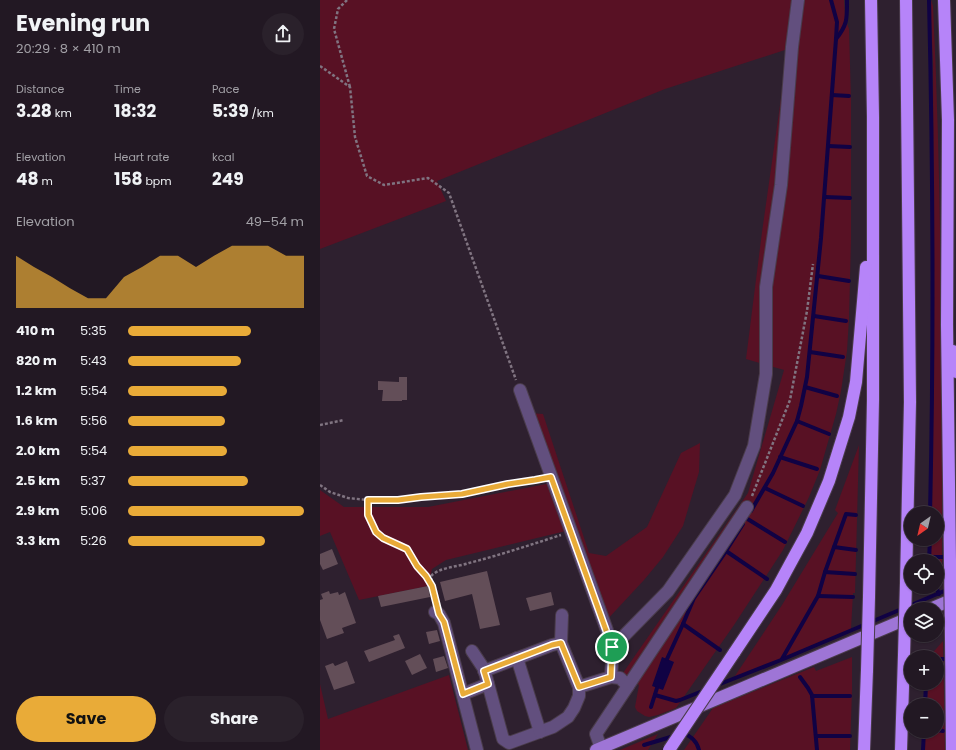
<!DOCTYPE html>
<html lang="en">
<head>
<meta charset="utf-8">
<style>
	body { margin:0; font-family:Poppins,sans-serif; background:#2a212b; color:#f1f3f6; height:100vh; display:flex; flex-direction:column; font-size:15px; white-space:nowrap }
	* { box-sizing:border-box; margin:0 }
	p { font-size:13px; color:#a2a0a6 }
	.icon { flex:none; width:22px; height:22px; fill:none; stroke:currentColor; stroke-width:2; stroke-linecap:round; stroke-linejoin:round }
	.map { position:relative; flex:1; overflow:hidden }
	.details { display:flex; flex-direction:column; background:#221823; width:320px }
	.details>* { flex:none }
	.needle { width:26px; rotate:214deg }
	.tools { position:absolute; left:584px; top:506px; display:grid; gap:8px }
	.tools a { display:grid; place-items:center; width:40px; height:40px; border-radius:50%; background:#221823; box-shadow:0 1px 3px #0004,0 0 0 1px #3f3741; font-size:20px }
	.pin { position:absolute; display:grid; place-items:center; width:34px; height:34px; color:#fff; margin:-17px; border:2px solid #fff; border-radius:50%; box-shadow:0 1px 4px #0007 }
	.round { display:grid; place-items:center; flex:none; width:42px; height:42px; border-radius:21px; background:#2a212b }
	.head { display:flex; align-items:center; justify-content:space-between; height:68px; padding:0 16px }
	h1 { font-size:22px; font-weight:700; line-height:30px }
	.stats { display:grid; grid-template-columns:repeat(3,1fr); gap:6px; height:68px; padding:4px 16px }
	.stats div { display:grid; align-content:center }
	.stats b { font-size:17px; font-weight:700 }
	.stats small { font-size:11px; font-weight:400 }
	.stats p { font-size:11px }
	.chart { height:112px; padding:8px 16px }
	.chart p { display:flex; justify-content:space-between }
	.chart svg { width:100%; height:72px; margin-top:4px; fill:#e9ab38; opacity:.7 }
	.primary-button { display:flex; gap:8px; margin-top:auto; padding:8px 16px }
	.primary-button a { flex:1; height:46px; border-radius:24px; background:#e9ab38; color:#111; font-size:16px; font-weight:700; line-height:46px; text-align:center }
	.primary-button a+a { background:#2a212b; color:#f1f3f6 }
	ul { padding:0 16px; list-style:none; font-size:13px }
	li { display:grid; grid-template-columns:64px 48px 1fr; align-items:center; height:30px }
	li i { height:10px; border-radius:5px; background:#e9ab38 }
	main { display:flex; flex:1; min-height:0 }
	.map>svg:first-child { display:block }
</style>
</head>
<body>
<main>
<section class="details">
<div class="head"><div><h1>Evening run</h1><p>20:29 · 8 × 410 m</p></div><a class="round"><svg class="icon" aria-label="share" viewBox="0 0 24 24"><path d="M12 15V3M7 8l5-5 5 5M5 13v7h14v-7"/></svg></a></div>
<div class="stats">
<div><p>Distance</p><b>3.28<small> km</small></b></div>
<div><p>Time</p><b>18:32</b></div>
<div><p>Pace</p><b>5:39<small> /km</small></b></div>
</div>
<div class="stats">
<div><p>Elevation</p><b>48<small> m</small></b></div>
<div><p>Heart rate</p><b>158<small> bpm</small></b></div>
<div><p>kcal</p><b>249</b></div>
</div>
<div class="chart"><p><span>Elevation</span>49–54 m</p>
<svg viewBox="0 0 160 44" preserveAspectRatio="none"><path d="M0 44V12L10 19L20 25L30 32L40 38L50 38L60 25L70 19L80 12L90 12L100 19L110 12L120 6L130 6L140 6L150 12L160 12V44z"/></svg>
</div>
<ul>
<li><b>410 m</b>5:35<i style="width:70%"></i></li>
<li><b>820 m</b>5:43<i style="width:64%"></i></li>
<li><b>1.2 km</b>5:54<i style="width:56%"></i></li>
<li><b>1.6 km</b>5:56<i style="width:55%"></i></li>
<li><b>2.0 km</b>5:54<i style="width:56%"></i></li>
<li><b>2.5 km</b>5:37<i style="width:68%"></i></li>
<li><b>2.9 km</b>5:06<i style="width:100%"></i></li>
<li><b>3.3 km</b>5:26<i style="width:78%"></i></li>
</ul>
<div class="primary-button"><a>Save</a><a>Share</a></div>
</section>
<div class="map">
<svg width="636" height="750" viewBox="0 0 636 750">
	<rect width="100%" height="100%" fill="#2e202f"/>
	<!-- green -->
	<g fill="#581124">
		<path d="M0,0H524L525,18L529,29L531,100V240L529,318L527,351L521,391L516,414L500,470L489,497L463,550L414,625L356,708L338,715L329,717L325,716L317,711L315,707L319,685L303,673L428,493L464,370L426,359L442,232L468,49L345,89L117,181L126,201L0,249Z"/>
		<path d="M610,0H611L613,6C622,192 622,379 622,565L618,564L617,565V561H611V539H617V513H612L614,332L613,62Z"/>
		<path d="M209,413L223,414L269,553L286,556L327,527L361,453L380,443L379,472L363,526L343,557L324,580L284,623L250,530L126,560L112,569L108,586L39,600L10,532L0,536V490L24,507H108L231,483Z"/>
		<path d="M539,445L535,593H533L531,629L413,679L462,605L518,513L515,510Z"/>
		<path d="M623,641L625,750H605V731H617V705H607L608,683H617V657H609Z"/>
		<path d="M532,657V690L530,750H364L393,708L494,667L496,671Z"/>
		<path d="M129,675L148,750H0V684L8,719Z"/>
		<path d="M338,734L328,750H300Z"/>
	</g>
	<!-- water -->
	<path fill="#100244" d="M342,657L354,662L343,690L332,686Z"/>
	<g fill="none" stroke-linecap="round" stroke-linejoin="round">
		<!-- stream -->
		<g stroke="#100244" stroke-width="4">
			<path d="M609,0C613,171 614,342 610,513"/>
			<path d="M516,39C528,24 527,18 527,0"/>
			<path d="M512,95L529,96"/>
			<path d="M508,146L530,147"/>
			<path d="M505,197L530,198"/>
			<path d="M498,276L529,281"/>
			<path d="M494,316L526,321"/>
			<path d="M490,352L523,357"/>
			<path d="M485,387L517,396"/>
			<path d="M477,421L509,434"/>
			<path d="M460,457L497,469"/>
			<path d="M445,488L483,506"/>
			<path d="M431,511L453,473L477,421L481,406L487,377L501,238L516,39L517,22L511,0"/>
			<path d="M426,518L465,542"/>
			<path d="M514,547L536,550"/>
			<path d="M406,551L447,579"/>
			<path d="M609,557H623"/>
			<path d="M609,561L610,539"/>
			<path d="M505,572L535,574"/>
			<path d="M616,587L619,594"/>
			<path d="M498,596L533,597"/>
			<path d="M363,624L400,650"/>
			<path d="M347,659L363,624L374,598L406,551L423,524"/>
			<path d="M462,659L498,596L505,572L526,514L536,515"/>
			<path d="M617,659H625"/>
			<path d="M480,677L488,688L492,695L497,750"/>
			<path d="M395,686L461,660L629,589"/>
			<path d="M335,695L356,701L360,700L385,690"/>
			<path d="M492,696H530"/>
			<path d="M605,705L606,683"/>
			<path d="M331,707L337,688"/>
			<path d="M617,730L623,731"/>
			<path d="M363,733H364C371,737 377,741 379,750"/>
			<path d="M496,736H530"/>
			<path d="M324,745L354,736"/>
			<path d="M603,750L604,731"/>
		</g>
	</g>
	<!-- building -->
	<g fill="#634e58">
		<path d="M79,377H87V400H82V401H62L63,390H58V381L79,382Z"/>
		<path d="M12,549L18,564L3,570L0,564V554Z"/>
		<path d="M167,571L180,625L160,629L152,594L125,601L120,582Z"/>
		<path d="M108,586L110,597L61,607L58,596Z"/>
		<path d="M9,591L10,594L18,592L19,595L25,592L36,623L22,628L24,633L7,639L0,620V600L3,599L1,594Z"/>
		<path d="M231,592L234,605L210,611L206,598Z"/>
		<path d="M117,630L120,641L109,644L106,632Z"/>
		<path d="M79,634L85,648L49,662L44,651L75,640L73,636Z"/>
		<path d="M100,654L107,668L92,675L85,661Z"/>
		<path d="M124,656L128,668L116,672L113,659Z"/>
		<path d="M27,661L35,683L14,690L5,666L13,663L15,666Z"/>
	</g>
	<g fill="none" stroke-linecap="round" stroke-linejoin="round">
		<!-- minor casing -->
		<g stroke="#4a3c4b" stroke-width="14">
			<g id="minor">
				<path d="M200,390L293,647L291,677"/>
				<path d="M115,612L119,614L124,623L157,750"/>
				<path d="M293,647L348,591L415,495L434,446L446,374V287L461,185L472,47L478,0"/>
				<path d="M152,651L164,669L183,739L189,743L233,727L248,717L254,708L259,696V687L241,643L242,615"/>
				<path d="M197,658L220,732"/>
				<path d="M164,671L232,645L241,643"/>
				<path d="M259,687L291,677L300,678L308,686"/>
				<path d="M143,694L168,684"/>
				<path d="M281,748L276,734L427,507"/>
			</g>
		</g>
		<!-- major casing -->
		<g stroke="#4a3c4b" stroke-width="14">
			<g id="major">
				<path d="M610,609L636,598"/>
				<path d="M276,750L591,617"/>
			</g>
		</g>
		<!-- highway casing -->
		<g stroke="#4a3c4b" stroke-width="14">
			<g id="highway">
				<path d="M624,0L628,120L627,325L630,561"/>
				<path d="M633,351L635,357L636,372"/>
				<path d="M586,583L590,402L586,0"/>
				<path d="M549,597L553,400V117L551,0"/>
				<path d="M631,638L632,750"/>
				<path d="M414,653L456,590L469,566L487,533L509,481L529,417L536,382L546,267"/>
				<path d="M544,750L547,670"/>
				<path d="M581,750L584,655"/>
			</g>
		</g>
		<!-- path -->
		<g stroke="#807481" stroke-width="2.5" stroke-dasharray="3 2" stroke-linecap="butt">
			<path d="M27,0L18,9L14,29L30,87"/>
			<path d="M0,66L30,87L35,137L47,176L64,185L108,178L129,193L196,380"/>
			<path d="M0,425L24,420"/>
			<path d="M0,485L10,492L28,498L48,500H77L101,497L142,494L188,484L221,479"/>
			<path d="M432,496L470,400L487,311L493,264"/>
			<path d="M48,500V515L56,532L63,538L87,549L97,566L106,576L112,586L115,601"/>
			<path d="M112,586L111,576C120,567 137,567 149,563C180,555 210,545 241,535"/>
		</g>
		<!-- minor -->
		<use href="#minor" stroke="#624f7e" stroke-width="12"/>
		<!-- major -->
		<use href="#major" stroke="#9e75d6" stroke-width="12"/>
		<!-- highway -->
		<use href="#highway" stroke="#b684f9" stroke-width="12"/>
		<!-- highway-bridge casing -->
		<g stroke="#4a3c4b" stroke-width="14" stroke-linecap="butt">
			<g id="highway-bridge">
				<path d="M630,561L631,638"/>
				<path d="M584,655L586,583"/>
				<path d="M547,670L549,597"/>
				<path d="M349,750L414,653"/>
			</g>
		</g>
		<!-- highway-bridge -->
		<use href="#highway-bridge" stroke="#b684f9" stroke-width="12"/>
	</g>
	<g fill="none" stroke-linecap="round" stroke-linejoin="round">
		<!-- route casing -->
		<g stroke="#fff" stroke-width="8">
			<path id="route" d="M231,477L292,647L291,677L259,687L241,643L232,645L164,671L168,684L143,694L124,622L119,614L112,586L106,576L97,566L87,549L63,538L56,532L48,515V500H78L101,497L142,494L188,484L215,480Z"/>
		</g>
		<!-- route -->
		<use href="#route" stroke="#e9ab38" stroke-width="5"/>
	</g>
</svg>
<div class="tools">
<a><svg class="needle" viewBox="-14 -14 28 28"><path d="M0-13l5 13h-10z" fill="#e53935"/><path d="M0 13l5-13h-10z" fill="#a2a0a6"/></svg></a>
<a><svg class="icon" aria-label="locate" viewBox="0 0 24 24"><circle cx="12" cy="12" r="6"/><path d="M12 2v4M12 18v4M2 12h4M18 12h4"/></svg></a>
<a><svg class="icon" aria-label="layers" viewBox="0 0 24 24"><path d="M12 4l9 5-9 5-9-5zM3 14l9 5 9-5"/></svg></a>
<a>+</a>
<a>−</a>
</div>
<div class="pin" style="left:292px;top:647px;background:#1e9e55"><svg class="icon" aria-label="arrive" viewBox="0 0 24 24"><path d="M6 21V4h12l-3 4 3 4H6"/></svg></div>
</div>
</main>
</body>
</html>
